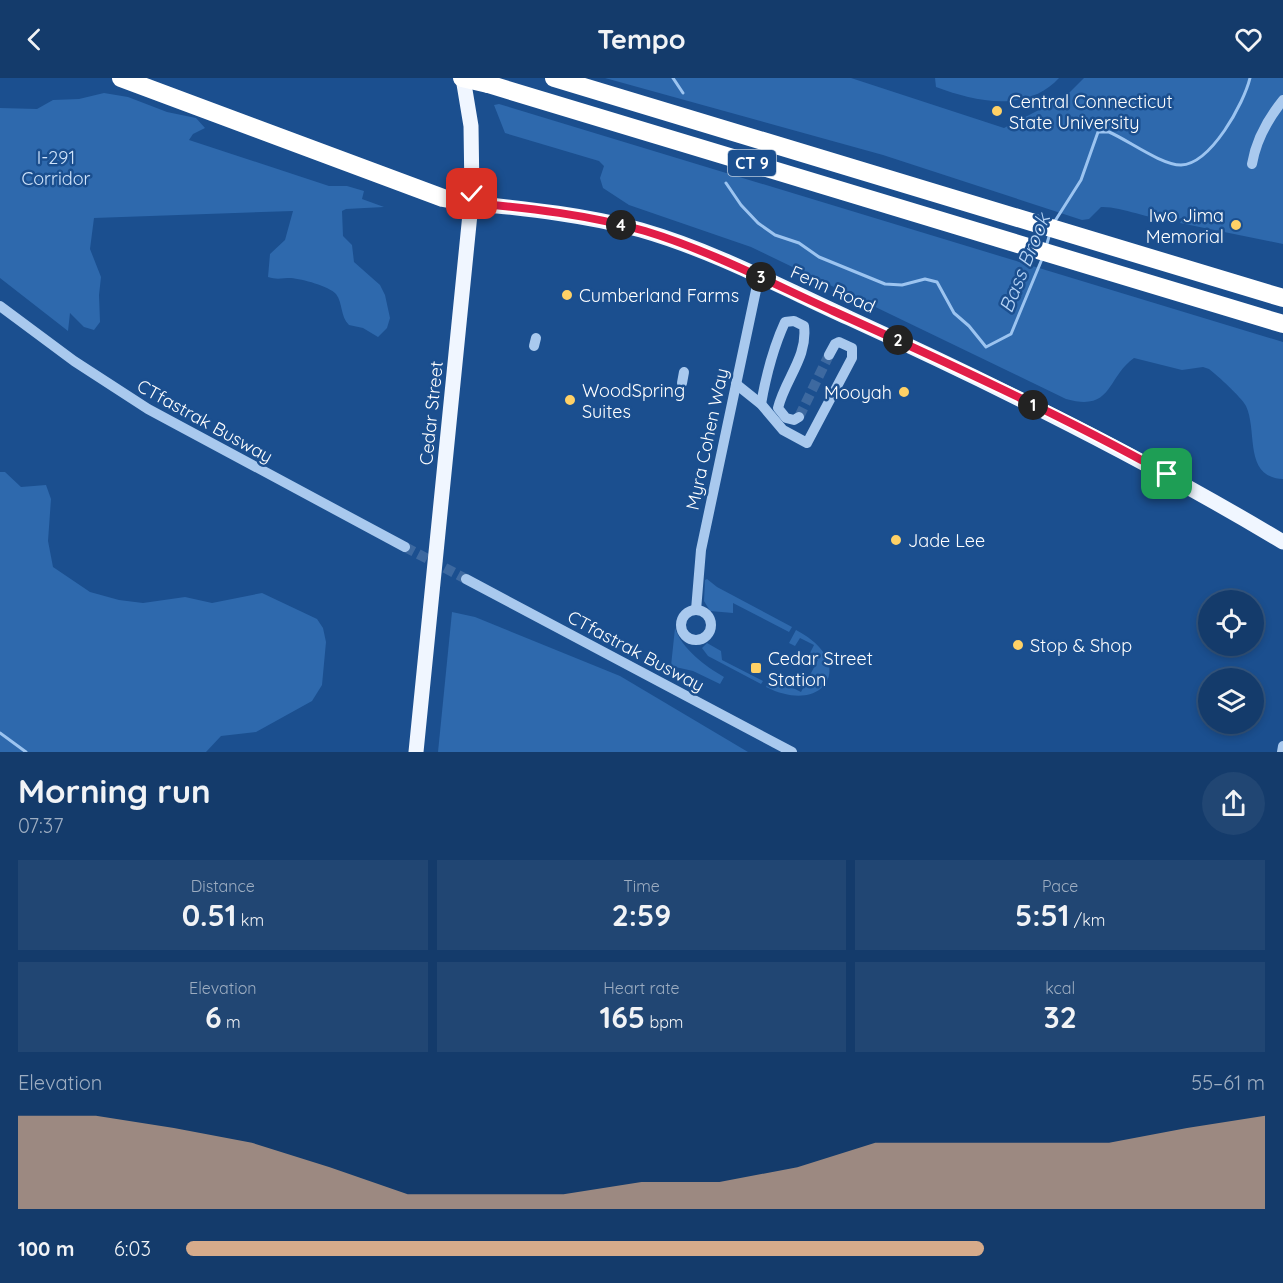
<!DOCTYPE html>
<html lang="en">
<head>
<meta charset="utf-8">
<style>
	body { margin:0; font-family:Quicksand,sans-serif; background:#214673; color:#f1f3f6; height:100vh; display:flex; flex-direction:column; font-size:22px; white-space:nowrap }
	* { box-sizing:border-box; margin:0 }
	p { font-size:20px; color:#9dadc1 }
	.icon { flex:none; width:33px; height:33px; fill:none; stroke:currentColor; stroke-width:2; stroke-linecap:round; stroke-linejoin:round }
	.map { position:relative; height:674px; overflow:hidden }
	.sheet { display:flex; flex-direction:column; background:#143b6b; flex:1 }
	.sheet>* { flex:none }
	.fabs { position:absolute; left:1198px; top:512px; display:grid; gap:12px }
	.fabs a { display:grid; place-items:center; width:66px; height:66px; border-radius:50%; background:#143b6b; box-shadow:0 3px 9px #0003,0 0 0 2px #33557e; font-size:30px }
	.pin { position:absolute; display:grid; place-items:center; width:51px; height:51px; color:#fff; margin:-26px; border-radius:12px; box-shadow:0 3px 9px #0006 }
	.km { position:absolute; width:30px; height:30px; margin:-15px; border-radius:50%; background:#222; color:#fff; font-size:16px; line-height:30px; text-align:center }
	.round { display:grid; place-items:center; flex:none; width:63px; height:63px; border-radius:32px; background:#214673 }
	.summary { display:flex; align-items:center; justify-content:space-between; height:102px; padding:0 18px }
	h1 { font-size:33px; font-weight:700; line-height:45px }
	.stats { display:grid; grid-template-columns:repeat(3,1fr); gap:9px; height:102px; padding:6px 18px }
	.stats div { display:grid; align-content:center; border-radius:0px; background:#214673; text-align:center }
	.stats b { font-size:30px; font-weight:700 }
	.stats small { font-size:16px; font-weight:400 }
	.stats p { font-size:16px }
	.chart { height:168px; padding:12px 18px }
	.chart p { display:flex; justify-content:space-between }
	.chart svg { width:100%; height:108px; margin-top:6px; fill:#d6ab8b; opacity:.7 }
	ul { padding:0 18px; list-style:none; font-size:20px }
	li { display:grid; grid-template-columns:96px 72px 1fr; align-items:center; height:45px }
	li i { height:15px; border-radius:8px; background:#d6ab8b }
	header { display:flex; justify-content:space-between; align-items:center; height:78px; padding:0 18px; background:#143b6b; font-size:27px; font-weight:700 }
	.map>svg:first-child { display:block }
</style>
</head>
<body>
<header><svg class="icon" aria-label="back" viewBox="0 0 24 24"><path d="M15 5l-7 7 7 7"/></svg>Tempo<svg class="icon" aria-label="heart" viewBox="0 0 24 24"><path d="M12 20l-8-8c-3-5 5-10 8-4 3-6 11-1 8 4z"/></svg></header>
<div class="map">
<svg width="1283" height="674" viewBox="0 0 1283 674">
	<rect width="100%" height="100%" fill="#1b4f8f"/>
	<!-- green -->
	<g fill="#2e69ad">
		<path d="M605,0H851L1004,50L1066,18L1084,0H1283V166L1180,145L1184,139C1163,149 1126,128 1101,129L1089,141L1082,142L883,77Z"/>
		<path d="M935,0H1059C1026,35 976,24 936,9Z"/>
		<path d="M104,15L128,19L167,34L196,40L205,50L193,56L189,62L329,108H347L364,113L362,121L384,129L346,131L342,133L343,158L352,167L354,184L380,207L385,217L390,240L387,250L378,259L363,250L349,247C340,238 343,225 336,216C329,208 302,201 291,200C282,200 277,202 268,199L270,176L285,162L293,133L94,140L90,171L101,199L99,217L100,244L94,252L84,249L70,235L68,253L0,200V30L37,31L53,22L79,21Z"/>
		<path d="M499,26L1283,264V401C1243,399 1258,354 1246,328C1241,319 1218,298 1209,291L1203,289L1182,292L1134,280C1106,300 1113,334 1066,321L751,169L629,127L603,110L600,100L604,88L599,83L505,55L494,27Z"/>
		<path d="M0,394H5L21,409L46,407L51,421L48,463L53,489L90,514L119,522L143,525L185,519L212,525L262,515L317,541L323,550L326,564L322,607L312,623L256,654L221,658L206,674H0Z"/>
		<path d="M707,501L717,509L792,549L789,554L733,525V535L710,533L704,523L705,502Z"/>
		<path d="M452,534L475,539L620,598L748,674H438Z"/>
		<path d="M675,550C682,571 705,588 724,599L720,606L693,593L671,588Z"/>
		<path d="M796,552C858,584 826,639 766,609L771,599L801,614L818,582L809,577L814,567L800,560L795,568L789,565Z"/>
		<path d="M707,565L721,573L722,582L763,603L761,606L708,578L702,570Z"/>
	</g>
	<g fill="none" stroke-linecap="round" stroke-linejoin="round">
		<!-- stream -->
		<g stroke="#9cc4f0" stroke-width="3">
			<path d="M673,0L683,15"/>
			<path d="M726,105L741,127L758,145L775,157L799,165L819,179L885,206L902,207L925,201L937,204L954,235L969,248L986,269L1011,256L1042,181"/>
			<path d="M1055,143L1081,102L1098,54H1109C1128,62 1161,87 1181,87C1211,86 1244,25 1250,0"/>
			<path d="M1046,169L1050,155"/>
			<path d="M0,655L26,674"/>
		</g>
		<!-- minor-tunnel -->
		<g stroke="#3d69a0" stroke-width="10" stroke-dasharray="10 5" stroke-linecap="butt">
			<path d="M799,339L829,277"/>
			<path d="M405,469L466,501"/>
		</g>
		<!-- minor -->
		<g stroke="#a9c9ee" stroke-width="10">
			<path d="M1252,86C1256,62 1267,42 1283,22"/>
			<path d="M0,228L74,283L148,331L405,469"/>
			<path d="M534,268L536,260"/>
			<path d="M682,305L684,294"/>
			<path d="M736,306L761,326L783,352L807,365L852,280V270L839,264L835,266L829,277"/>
			<path d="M761,326C766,298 773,270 785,244L794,243L804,248C808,279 785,301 778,330L786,340L794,342L799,339"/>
			<path d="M466,501L792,674"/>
			<path d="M696,532L701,472L759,198"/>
			<circle cx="696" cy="547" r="15"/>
			<path d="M1282,674L1283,668"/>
		</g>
		<!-- major -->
		<g stroke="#f0f6ff" stroke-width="15">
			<path d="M471,125C528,131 586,137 641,152C714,173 781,209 849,240C998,308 1143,380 1283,464"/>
			<path d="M416,674L472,116L471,48L463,0"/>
		</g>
		<!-- highway -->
		<g stroke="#fff" stroke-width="18">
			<path d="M121,0L443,120L471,125"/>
			<path d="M554,0L1283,220"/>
			<path d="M488,6L1283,246"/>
		</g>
		<!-- highway-bridge -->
		<path stroke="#fff" stroke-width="18" d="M462,0L488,6"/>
	</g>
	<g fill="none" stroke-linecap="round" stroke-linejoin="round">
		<!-- route casing -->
		<g stroke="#fff" stroke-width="12">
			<path id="route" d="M472,116L471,125C530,130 589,137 645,153C711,173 771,205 833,233C946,284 1059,336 1167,396"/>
		</g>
		<!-- route -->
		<use href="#route" stroke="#e11d48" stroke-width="8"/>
	</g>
	<!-- markers -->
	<g fill="#ffd166" stroke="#1b4f8f" stroke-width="2">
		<circle cx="997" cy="33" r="6"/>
		<circle cx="1236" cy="147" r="6"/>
		<circle cx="567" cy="217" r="6"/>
		<circle cx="904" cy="314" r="6"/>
		<circle cx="570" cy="322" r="6"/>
		<circle cx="896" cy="462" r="6"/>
		<circle cx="1018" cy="567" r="6"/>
		<rect x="750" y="584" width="12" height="12" rx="3"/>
	</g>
	<g text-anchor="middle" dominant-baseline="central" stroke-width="5" stroke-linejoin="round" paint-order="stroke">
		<!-- shield labels -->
		<rect fill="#1b4f8f" stroke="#bbcadd" stroke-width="1.5" x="728" y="72" width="48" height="26" rx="4.5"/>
		<g font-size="16" font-weight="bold" fill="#fff">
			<text x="752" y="85">CT 9</text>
		</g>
		<!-- poi labels -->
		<g font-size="18" fill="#fff" stroke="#1b4f8f" text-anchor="start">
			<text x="1009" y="23">Central Connecticut<tspan x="1009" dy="21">State University</tspan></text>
			<text x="1224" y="137" text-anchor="end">Iwo Jima<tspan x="1224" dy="21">Memorial</tspan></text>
			<text x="579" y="217">Cumberland Farms</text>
			<text x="582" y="312">WoodSpring<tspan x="582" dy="21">Suites</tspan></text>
			<text x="892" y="314" text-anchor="end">Mooyah</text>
			<text x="908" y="462">Jade Lee</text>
			<text x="1030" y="567">Stop &amp; Shop</text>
			<text x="768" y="580">Cedar Street<tspan x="768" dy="21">Station</tspan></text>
		</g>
		<!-- park labels -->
		<g font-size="18" fill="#cfe3fa" stroke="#1b4f8f">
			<text x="56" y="79">I-291<tspan x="56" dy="21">Corridor</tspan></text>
		</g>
		<!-- street labels -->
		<g font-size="18" fill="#fff" stroke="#1b4f8f">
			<text transform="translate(833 211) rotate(24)">Fenn Road</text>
			<text transform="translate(431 335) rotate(-84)">Cedar Street</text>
			<text transform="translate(205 343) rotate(29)">CTfastrak Busway</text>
			<text transform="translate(707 361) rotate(-78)">Myra Cohen Way</text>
			<text transform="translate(636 573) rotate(28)">CTfastrak Busway</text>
		</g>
		<!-- water labels -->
		<g font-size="20" font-style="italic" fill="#b5d3f5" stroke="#1b4f8f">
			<text transform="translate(1024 185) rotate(-68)">Bass Brook</text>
		</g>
	</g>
</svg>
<div class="fabs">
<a><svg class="icon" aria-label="locate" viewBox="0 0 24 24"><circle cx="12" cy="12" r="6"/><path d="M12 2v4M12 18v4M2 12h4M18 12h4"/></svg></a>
<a><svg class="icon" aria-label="layers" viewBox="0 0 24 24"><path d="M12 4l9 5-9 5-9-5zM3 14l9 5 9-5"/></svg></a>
</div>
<div class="pin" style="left:1167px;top:396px;background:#1e9e55"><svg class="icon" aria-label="arrive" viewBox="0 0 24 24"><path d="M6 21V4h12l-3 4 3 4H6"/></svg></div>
<div class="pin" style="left:472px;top:116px;background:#d93025"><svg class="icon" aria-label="check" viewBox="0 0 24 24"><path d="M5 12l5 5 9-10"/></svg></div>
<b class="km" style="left:1033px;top:327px">1</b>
<b class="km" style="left:898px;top:262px">2</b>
<b class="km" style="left:761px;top:199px">3</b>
<b class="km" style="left:621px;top:147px">4</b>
</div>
<section class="sheet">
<div class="summary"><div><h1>Morning run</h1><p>07:37</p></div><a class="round"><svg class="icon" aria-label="share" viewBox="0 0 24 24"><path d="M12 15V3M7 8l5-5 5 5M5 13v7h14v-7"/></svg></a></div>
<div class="stats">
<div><p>Distance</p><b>0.51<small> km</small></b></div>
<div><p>Time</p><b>2:59</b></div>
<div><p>Pace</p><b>5:51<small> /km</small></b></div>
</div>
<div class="stats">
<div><p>Elevation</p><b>6<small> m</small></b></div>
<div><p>Heart rate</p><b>165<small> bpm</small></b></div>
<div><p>kcal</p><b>32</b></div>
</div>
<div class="chart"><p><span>Elevation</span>55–61 m</p>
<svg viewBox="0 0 160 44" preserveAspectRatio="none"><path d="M0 44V6L10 6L20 11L30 17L40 27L50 38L60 38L70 38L80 33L90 33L100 27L110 17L120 17L130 17L140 17L150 11L160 6V44z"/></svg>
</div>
<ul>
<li><b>100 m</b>6:03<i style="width:74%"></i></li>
</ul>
</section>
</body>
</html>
